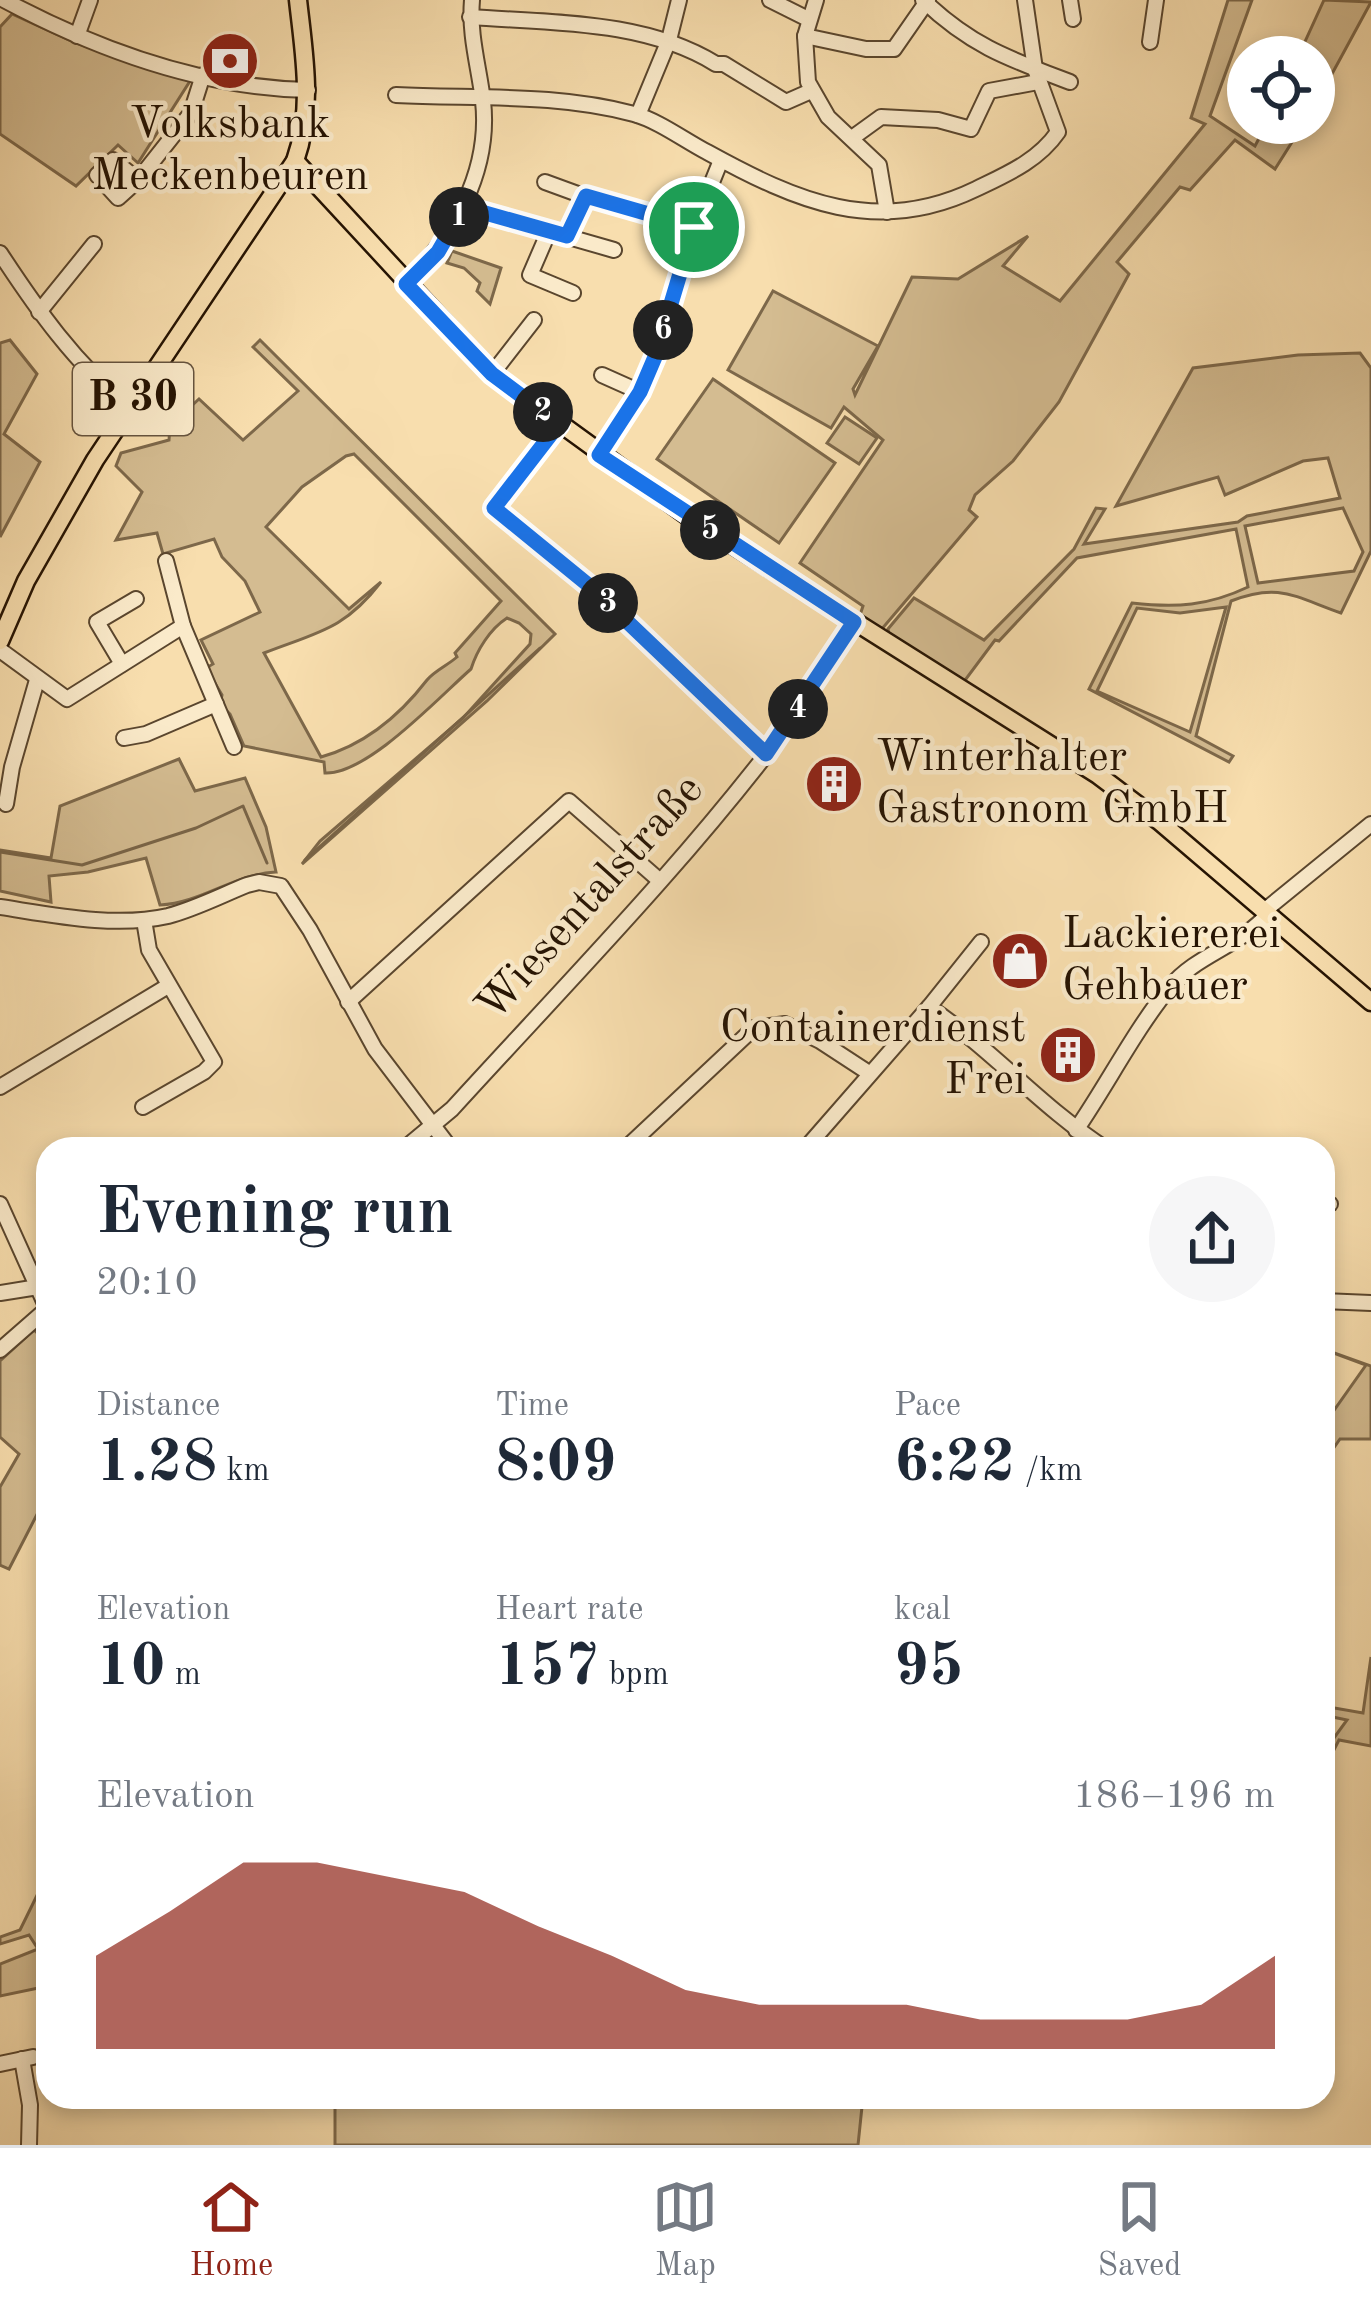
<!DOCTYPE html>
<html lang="en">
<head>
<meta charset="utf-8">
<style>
	body { margin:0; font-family:"Old Standard TT",serif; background:#f6f6f7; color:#1f2937; height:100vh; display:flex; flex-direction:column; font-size:45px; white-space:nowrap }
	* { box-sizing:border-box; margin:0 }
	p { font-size:39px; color:#747a83 }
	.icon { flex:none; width:66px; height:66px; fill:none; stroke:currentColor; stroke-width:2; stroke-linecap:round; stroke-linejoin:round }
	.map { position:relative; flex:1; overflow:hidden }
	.drawer { position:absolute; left:36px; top:1137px; width:1299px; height:972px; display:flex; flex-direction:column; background:#fff; border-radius:36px; box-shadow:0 6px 18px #0003 }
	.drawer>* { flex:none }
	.fabs { position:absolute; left:1227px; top:36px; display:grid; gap:24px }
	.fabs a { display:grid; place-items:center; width:108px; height:108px; border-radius:50%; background:#fff; box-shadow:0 6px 18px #0003; font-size:60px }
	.pin { position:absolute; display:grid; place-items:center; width:102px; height:102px; color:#fff; margin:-51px; border:6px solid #fff; border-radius:50%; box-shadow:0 3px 12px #0007 }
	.km { position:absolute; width:60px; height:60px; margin:-30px; border-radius:50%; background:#222; color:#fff; font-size:33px; line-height:60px; text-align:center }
	.round { display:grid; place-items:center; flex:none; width:126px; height:126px; border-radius:63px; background:#f6f6f7 }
	.head { display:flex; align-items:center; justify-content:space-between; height:204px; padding:0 60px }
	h1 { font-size:66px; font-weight:600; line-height:90px }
	.metrics { display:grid; grid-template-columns:repeat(3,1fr); gap:18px; height:204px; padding:12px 60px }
	.metrics div { display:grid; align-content:center }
	.metrics b { font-size:60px; font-weight:600 }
	.metrics small { font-size:33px; font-weight:400 }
	.metrics p { font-size:33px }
	.chart { height:336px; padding:24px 60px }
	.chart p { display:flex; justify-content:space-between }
	.chart svg { width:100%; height:216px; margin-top:12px; fill:#8f2418; opacity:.7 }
	.tabs { display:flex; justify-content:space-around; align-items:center; height:168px; border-top:3px solid #e0e1e3; background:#fff; font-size:33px; color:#747a83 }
	.tabs a { display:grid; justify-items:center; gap:6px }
	.tabs .on { color:#8f2418 }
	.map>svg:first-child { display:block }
</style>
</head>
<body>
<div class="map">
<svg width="1371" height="2145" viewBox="0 0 1371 2145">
	<rect width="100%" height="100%" fill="#f8deae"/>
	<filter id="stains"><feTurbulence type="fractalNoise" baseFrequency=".00167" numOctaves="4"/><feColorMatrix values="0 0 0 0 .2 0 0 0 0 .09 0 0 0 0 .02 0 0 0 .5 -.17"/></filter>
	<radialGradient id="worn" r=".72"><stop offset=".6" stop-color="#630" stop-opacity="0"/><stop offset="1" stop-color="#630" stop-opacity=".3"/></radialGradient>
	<!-- green -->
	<g fill="#d4bc91" stroke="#7d684a" stroke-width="3" fill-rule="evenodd">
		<path d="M1228,0H1252L1210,116L1255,146L1267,123H1304L1275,169L1235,140L1190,190L1180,187L1117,262L1129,274L1059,402L1013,461L975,495L969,510L977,517L881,630L860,615L863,606L800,563L883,440L844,407L831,428L728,370L773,291L878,346L853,389L855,395L912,277L958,279L1028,236L1003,266L1060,301L1205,124L1191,118Z"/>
		<path d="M1324,0L1371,2L1314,107V57H1298Z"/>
		<path d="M12,14L76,43L190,81L138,163L118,145L76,186L0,134V27Z"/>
		<path d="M452,251L501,268L490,304L477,291L480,283L464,268L447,263Z"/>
		<path d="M10,340L37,374L4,434L40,462L0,537V343Z"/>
		<path d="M260,340L555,634L487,701L302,864L320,841L463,718L530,644L531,634L519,623L507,618C490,629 477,650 471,669C439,697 367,775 325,773L324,762L244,746L230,714L220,704L222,695L206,668L213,664L201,640L260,612L245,581L222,557L214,539L163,554L157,533L116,540L142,492L116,466L121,453L169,440L170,426L199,399L243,440L298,391L253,347ZM354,454L501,601L455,653L457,657C448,665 434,671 427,680C400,715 364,745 321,757L264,653C318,632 344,630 381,582L349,609L266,527L302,487L346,456Z"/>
		<path d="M1360,353L1371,368V551L1341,613C1295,597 1279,582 1231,601L1196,736L1233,756L1229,762L1089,689L1132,603C1176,608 1208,606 1248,587L1236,529L1077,558L999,641L995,640L963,683L889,634L888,629L914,598L984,640L1074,549L1096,508L1105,509L1084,544L1238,522L1247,516L1340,498L1328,458L1303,461L1225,495L1218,477L1116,506L1193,368L1298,355ZM1343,508L1363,552L1354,571L1258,583L1245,526ZM1226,607L1190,732L1097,691L1137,608L1180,613Z"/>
		<path d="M713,379L835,463L779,543L657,459Z"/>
		<path d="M845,417L877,438L859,464L827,443Z"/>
		<path d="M179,759L195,791L245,778L266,827L276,872C234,874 202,903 160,905L146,858L88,872L49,876L51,902L0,891V850L51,858L60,806Z"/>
		<path d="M34,1330L48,1343V1372L40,1382L48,1393V1493L9,1569L0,1565V1487L19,1454L0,1437V1361Z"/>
		<path d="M1323,1349L1371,1366V1439H1340L1323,1463V1426L1366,1365Z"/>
		<path d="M1371,1657V1746L1339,1740L1323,1771V1753L1347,1720L1323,1715V1706L1363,1713Z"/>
		<path d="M48,1873V1986L0,1996V1964L38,1949L29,1935L0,1944V1937L20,1930Z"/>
		<path d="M335,2097H863L858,2145H335Z"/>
	</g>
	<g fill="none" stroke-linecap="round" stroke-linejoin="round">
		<!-- stream -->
		<g stroke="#796447" stroke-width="3">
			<path d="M0,852L82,865L196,828L243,806L267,863"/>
			<path d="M305,860L540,648"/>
		</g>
		<!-- minor casing -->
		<g stroke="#5a462e" stroke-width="18">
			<g id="minor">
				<path d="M4,0C96,49 202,88 308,90"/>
				<path d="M770,0L808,19"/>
				<path d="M816,0L805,36L808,82L828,117L879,165L887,212"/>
				<path d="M923,0C971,46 1009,59 1070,82"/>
				<path d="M1070,0L1073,19"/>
				<path d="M470,17C552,23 645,20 716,64H724L786,102L811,91"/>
				<path d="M77,36L90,0"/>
				<path d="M805,36L866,49H894L928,0"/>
				<path d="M1150,42L1156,0"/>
				<path d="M396,95C475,99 557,93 634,114C659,121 684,140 707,152C796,201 877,237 976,189C1007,174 1038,161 1058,132L1035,69L1025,0"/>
				<path d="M638,115L669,40L679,0"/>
				<path d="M852,138L881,117L938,120L971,129L989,91L1038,82"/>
				<path d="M138,180L113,160L97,175L118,198L138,180L191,113L203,75"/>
				<path d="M545,182L586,197"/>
				<path d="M464,207L614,250"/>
				<path d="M549,231L530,275L573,293"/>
				<path d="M567,236L586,197L694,227"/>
				<path d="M0,253C36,308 76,365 128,406"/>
				<path d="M406,284C453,236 491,172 483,101C479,67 469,36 472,0"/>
				<path d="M39,312L94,244"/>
				<path d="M492,374L534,320"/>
				<path d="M602,375L640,392"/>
				<path d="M559,425L494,508L592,588L766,754"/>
				<path d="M599,455L640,392L655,357L694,227L721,160"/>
				<path d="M183,626L234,747"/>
				<path d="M0,650L67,699L183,626L166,561"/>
				<path d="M122,664L97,622L136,599"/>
				<path d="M124,738L146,734L216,704"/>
				<path d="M6,804L12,767L37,680"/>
				<path d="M0,907C53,915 115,928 168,916C195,909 222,895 247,885L259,882L281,886L310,930L375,1049L451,1149"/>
				<path d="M1264,911L1371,824"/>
				<path d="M348,1002L569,801L659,880"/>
				<path d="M929,1007L981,942"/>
				<path d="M0,1087L168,986"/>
				<path d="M143,1107L204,1072L214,1062L149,950L144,920"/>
				<path d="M1076,1130C1107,1085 1136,1028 1170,987C1196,955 1240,946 1268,914"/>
				<path d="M404,1149L452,1109C565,985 684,864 785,730C811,696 828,656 854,622"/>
				<path d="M625,1149L754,1028L785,1024L820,1041L869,1073"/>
				<path d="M805,1149L929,1007C992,1049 1042,1108 1106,1149"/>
				<path d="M0,1204L47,1308"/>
				<path d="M1323,1204H1330"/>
				<path d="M0,1293L38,1287"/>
				<path d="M1323,1301L1371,1303"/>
				<path d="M0,1350L48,1308"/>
				<path d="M22,2059L30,2105L29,2145"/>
				<path d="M0,2064L33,2057"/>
			</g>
		</g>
		<!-- major casing -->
		<g stroke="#261403" stroke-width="21">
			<g id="major">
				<path d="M295,161L492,374L689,517L1098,775L1159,821L1371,1002"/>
				<path d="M0,641L26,581L95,460L295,161C314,107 304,55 298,0"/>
			</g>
		</g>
		<!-- minor -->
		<use href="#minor" stroke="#faeaca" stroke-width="14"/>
		<!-- major -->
		<use href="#major" stroke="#f8deae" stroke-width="16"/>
	</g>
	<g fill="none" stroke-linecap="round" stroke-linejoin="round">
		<!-- route casing -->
		<g stroke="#fff" stroke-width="24">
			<path id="route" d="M586,196L694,227L655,357L640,392L599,455L854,622L766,754L592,588L494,508L559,424L492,374L406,284L438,252L464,207L567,236Z"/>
		</g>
		<!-- route -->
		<use href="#route" stroke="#1a73e8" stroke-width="15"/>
	</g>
	<!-- icons -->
	<defs>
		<g id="bank-disc" transform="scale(3)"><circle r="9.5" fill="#8f2418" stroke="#faeaca"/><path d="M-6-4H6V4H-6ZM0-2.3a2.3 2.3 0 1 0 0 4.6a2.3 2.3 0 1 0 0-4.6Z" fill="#fff"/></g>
		<g id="building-disc" transform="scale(3)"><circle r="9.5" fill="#8f2418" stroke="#faeaca"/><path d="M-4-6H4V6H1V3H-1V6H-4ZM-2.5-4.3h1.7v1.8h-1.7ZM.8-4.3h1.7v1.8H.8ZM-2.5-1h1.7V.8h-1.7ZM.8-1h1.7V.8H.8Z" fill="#fff"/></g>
		<g id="shop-disc" transform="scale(3)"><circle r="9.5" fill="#8f2418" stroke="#faeaca"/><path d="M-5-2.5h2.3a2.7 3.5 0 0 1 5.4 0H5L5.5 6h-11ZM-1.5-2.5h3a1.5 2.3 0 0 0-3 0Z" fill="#fff"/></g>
	</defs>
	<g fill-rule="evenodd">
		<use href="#bank-disc" x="230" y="61"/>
		<use href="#building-disc" x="834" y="784"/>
		<use href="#shop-disc" x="1020" y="961"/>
		<use href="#building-disc" x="1068" y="1055"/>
	</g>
	<g text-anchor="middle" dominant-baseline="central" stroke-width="9" stroke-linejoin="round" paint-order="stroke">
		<!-- shield labels -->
		<rect fill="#faeaca" stroke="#66543f" stroke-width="3" x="73" y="363" width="120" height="72" rx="9"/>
		<g font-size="42" font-weight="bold" fill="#261403">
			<text x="133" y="399">B 30</text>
		</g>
		<!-- poi labels -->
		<g font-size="45" fill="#261403" stroke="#faeaca" text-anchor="start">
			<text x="230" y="125" text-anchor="middle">Volksbank<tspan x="230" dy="52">Meckenbeuren</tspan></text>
			<text x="876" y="758">Winterhalter<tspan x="876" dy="52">Gastronom GmbH</tspan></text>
			<text x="1062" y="935">Lackiererei<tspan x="1062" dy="52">Gehbauer</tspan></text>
			<text x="1026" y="1029" text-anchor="end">Containerdienst<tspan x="1026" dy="52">Frei</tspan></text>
		</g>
		<!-- street labels -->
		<g font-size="45" fill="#261403" stroke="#faeaca">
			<text transform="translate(591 899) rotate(-48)">Wiesentalstraße</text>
		</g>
	</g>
	<rect width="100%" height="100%" filter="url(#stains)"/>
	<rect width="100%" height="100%" fill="url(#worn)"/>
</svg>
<div class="fabs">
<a><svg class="icon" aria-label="locate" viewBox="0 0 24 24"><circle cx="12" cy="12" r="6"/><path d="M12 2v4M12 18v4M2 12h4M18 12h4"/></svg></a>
</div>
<div class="pin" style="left:694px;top:227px;background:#1e9e55"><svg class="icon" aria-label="arrive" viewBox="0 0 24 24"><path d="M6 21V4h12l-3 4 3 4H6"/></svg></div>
<b class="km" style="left:459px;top:217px">1</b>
<b class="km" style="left:543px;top:412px">2</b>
<b class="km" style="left:608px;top:603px">3</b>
<b class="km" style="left:798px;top:709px">4</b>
<b class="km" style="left:710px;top:530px">5</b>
<b class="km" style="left:663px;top:330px">6</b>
<section class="drawer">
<div class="head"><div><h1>Evening run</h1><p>20:10</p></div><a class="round"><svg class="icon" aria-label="share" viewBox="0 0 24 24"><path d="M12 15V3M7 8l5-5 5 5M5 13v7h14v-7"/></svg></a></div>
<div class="metrics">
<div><p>Distance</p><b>1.28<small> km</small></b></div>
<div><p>Time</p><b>8:09</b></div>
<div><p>Pace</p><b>6:22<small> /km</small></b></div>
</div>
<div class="metrics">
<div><p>Elevation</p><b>10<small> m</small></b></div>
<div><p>Heart rate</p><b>157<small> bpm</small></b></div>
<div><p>kcal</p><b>95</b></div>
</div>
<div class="chart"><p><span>Elevation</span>186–196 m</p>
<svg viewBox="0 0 160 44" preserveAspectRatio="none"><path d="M0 44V25L10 16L20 6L30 6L40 9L50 12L60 19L70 25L80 32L90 35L100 35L110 35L120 38L130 38L140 38L150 35L160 25V44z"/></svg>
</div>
</section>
</div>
<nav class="tabs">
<a class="on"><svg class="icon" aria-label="home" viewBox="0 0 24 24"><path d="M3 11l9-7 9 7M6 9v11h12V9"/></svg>Home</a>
<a><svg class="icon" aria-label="map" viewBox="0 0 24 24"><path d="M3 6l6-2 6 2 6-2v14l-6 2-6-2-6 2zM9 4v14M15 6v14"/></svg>Map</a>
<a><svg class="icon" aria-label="saved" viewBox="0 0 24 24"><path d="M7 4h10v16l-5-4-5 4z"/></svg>Saved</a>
</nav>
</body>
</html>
